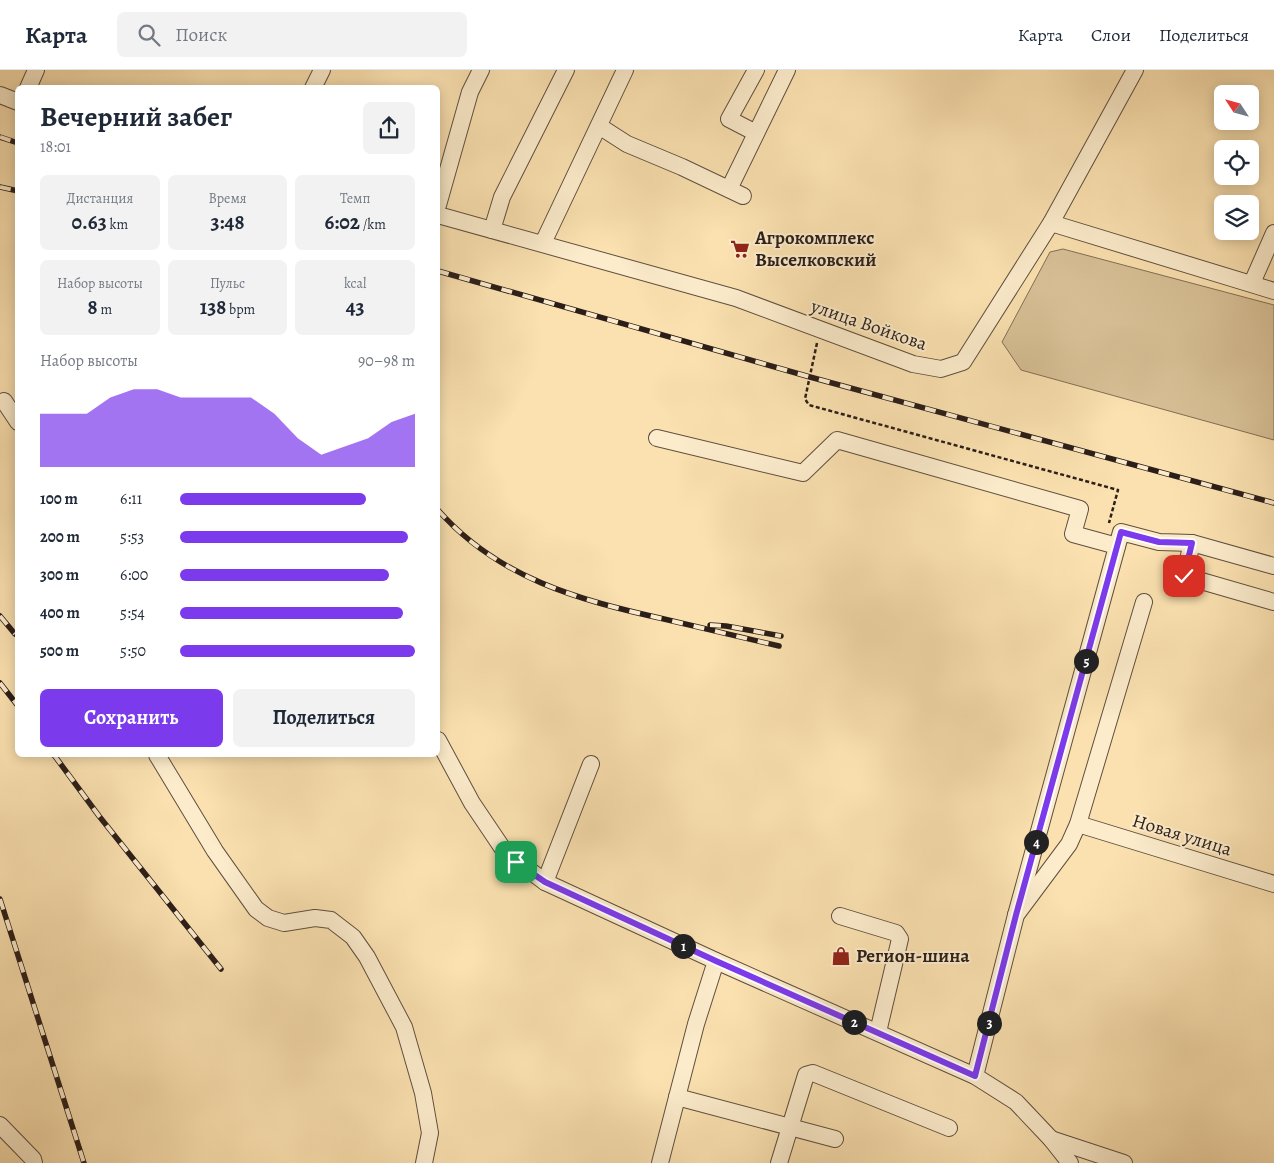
<!DOCTYPE html>
<html lang="ru">
<head>
<meta charset="utf-8">
<style>
	body { margin:0; font-family:Alegreya,serif; background:#f2f2f3; color:#1f2937; height:100vh; display:flex; flex-direction:column; font-size:19px; white-space:nowrap }
	* { box-sizing:border-box; margin:0 }
	p { font-size:16px; color:#747a83 }
	.icon { flex:none; width:28px; height:28px; fill:none; stroke:currentColor; stroke-width:2; stroke-linecap:round; stroke-linejoin:round }
	.map { position:relative; flex:1; overflow:hidden }
	.drawer { position:absolute; left:15px; top:15px; width:425px; height:672px; display:flex; flex-direction:column; background:#fff; border-radius:8px; box-shadow:0 2px 12px #0003 }
	.drawer>* { flex:none }
	.needle { width:32px; rotate:306deg }
	.controls { position:absolute; left:1214px; top:15px; display:grid; gap:10px }
	.controls a { display:grid; place-items:center; width:45px; height:45px; border-radius:8px; background:#fff; box-shadow:0 2px 12px #0003; font-size:25px }
	.pin { position:absolute; display:grid; place-items:center; width:42px; height:42px; color:#fff; margin:-21px; border-radius:10px; box-shadow:0 2px 8px #0006 }
	.km { position:absolute; width:25px; height:25px; margin:-12px; border-radius:50%; background:#222; color:#fff; font-size:14px; line-height:25px; text-align:center }
	.round { display:grid; place-items:center; flex:none; width:52px; height:52px; border-radius:8px; background:#f2f2f3 }
	.overview { display:flex; align-items:center; justify-content:space-between; height:85px; padding:0 25px }
	h1 { font-size:28px; font-weight:600; line-height:38px }
	.figures { display:grid; grid-template-columns:repeat(3,1fr); gap:8px; height:85px; padding:5px 25px }
	.figures div { display:grid; align-content:center; border-radius:8px; background:#f2f2f3; text-align:center }
	.figures b { font-size:21px; font-weight:600 }
	.figures small { font-size:14px; font-weight:400 }
	.figures p { font-size:14px }
	.chart { height:140px; padding:10px 25px }
	.chart p { display:flex; justify-content:space-between }
	.chart svg { width:100%; height:90px; margin-top:5px; fill:#7c3aed; opacity:.7 }
	.primary-button { display:flex; gap:10px; margin-top:auto; padding:10px 25px }
	.primary-button a { flex:1; height:58px; border-radius:8px; background:#7c3aed; color:#fff; font-size:20px; font-weight:600; line-height:58px; text-align:center }
	.primary-button a+a { background:#f2f2f3; color:#1f2937 }
	ul { padding:0 25px; list-style:none; font-size:16px }
	li { display:grid; grid-template-columns:80px 60px 1fr; align-items:center; height:38px }
	li i { height:12px; border-radius:6px; background:#7c3aed }
	header { display:flex; align-items:center; gap:30px; box-sizing:border-box; height:70px; padding:0 25px; background:#fff; border-bottom:1px solid #e0e1e3 }
	header strong { font-size:24px }
	nav { display:flex; gap:28px; margin-inline-start:auto; font-size:18px }
	.search { width:350px; height:45px; background:#f2f2f3; display:flex; align-items:center; gap:12px; box-sizing:border-box; padding:0 18px; border-radius:8px; color:#747a83; font-size:19px }
	.map>svg:first-child { display:block }
</style>
</head>
<body>
<header>
<strong>Карта</strong>
<div class="search"><svg class="icon" aria-label="search" viewBox="0 0 24 24"><circle cx="10" cy="10" r="6"/><path d="M15 15l6 6"/></svg>Поиск</div>
<nav><a>Карта</a><a>Слои</a><a>Поделиться</a></nav>
</header>
<div class="map">
<svg width="1274" height="1093" viewBox="0 0 1274 1093">
	<rect width="100%" height="100%" fill="#fbe1b0"/>
	<filter id="stains"><feTurbulence type="fractalNoise" baseFrequency=".004" numOctaves="4"/><feColorMatrix values="0 0 0 0 .2 0 0 0 0 .09 0 0 0 0 .02 0 0 0 .5 -.17"/></filter>
	<radialGradient id="worn" r=".72"><stop offset=".6" stop-color="#630" stop-opacity="0"/><stop offset="1" stop-color="#630" stop-opacity=".3"/></radialGradient>
	<!-- green -->
	<path fill="#d8c096" stroke="#826f58" d="M1063,179L1274,235V370L1021,300L1002,272L1050,182Z"/>
	<g fill="none" stroke-linecap="round" stroke-linejoin="round">
		<!-- minor casing -->
		<g stroke="#5f4f3f" stroke-width="18">
			<g id="minor">
				<path d="M756,0L729,49L756,63"/>
				<path d="M28,18L36,0"/>
				<path d="M313,18L322,0"/>
				<path d="M0,25L18,32"/>
				<path d="M599,56L627,74L682,97L743,126"/>
				<path d="M729,119L787,0"/>
				<path d="M438,135L470,22L481,0"/>
				<path d="M438,145L736,228L913,294L941,299L963,292L1051,153L1135,0"/>
				<path d="M1051,153L1274,221"/>
				<path d="M492,160L502,127L566,0"/>
				<path d="M543,173L625,0"/>
				<path d="M1252,213L1274,163"/>
				<path d="M4,331L18,352"/>
				<path d="M657,368L803,403L837,370L1080,439L1073,464L1117,476"/>
				<path d="M1192,473L1184,506L1274,532"/>
				<path d="M438,670L472,733L505,782L545,812L716,891L975,1006L1016,1032L1051,1069L1070,1093"/>
				<path d="M157,685L215,781L256,839L268,848L284,853L315,848L331,850L353,867L367,887L404,957L423,1023L430,1063L424,1093"/>
				<path d="M1078,754L1274,814"/>
				<path d="M545,812L591,694"/>
				<path d="M1016,845L1121,462L1159,472L1192,473L1274,496"/>
				<path d="M840,846L896,863L900,869L878,962"/>
				<path d="M975,1006L1016,845L1069,774L1078,754L1144,532"/>
				<path d="M677,1027L835,1069"/>
				<path d="M0,1055L33,1089L34,1093"/>
				<path d="M1051,1069L1124,1093"/>
				<path d="M660,1093L696,954L716,891"/>
				<path d="M779,1093L806,1005L813,1003L949,1058"/>
			</g>
		</g>
		<!-- path -->
		<path stroke="#2b1e19" stroke-width="2.5" stroke-dasharray="4 2.5" stroke-linecap="butt" d="M817,273L805,329L809,335L1118,420L1109,453"/>
		<!-- minor -->
		<use href="#minor" stroke="#fceccc" stroke-width="16"/>
		<!-- rail casing -->
		<g stroke="#2b1e19" stroke-width="5.5">
			<g id="rail">
				<path d="M0,67L18,73"/>
				<path d="M0,117L18,121"/>
				<path d="M438,201L810,307L1274,433"/>
				<path d="M438,440C498,508 578,530 664,549C702,558 740,567 779,576"/>
				<path d="M0,546L15,564"/>
				<path d="M710,555L726,556L781,566"/>
				<path d="M0,613L18,636"/>
				<path d="M54,685L99,746L221,899"/>
				<path d="M0,829L84,1093"/>
			</g>
		</g>
		<!-- rail -->
		<use href="#rail" stroke="#fceccc" stroke-width="4" stroke-dasharray="11" stroke-linecap="butt"/>
	</g>
	<g fill="none" stroke-linecap="round" stroke-linejoin="round">
		<!-- route casing -->
		<g stroke="#fff" stroke-width="10">
			<path id="route" d="M516,792L545,812L716,891L975,1006L1016,845L1121,462L1159,472L1192,473L1184,506"/>
		</g>
		<!-- route -->
		<use href="#route" stroke="#7c3aed" stroke-width="6"/>
	</g>
	<!-- icons -->
	<defs>
		<g id="supermarket-bare" transform="scale(1.5)"><path d="M-6-5.5h2.5l.6 2H6L4.5 2H-2.5L-4.4-4H-6ZM-1.5 3.2a1.3 1.3 0 1 0 .1 0ZM3 3.2a1.3 1.3 0 1 0 .1 0Z" fill="#8f2418" stroke="#fceccc" stroke-width="2.5" paint-order="stroke"/></g>
		<g id="shop-bare" transform="scale(1.5)"><path d="M-5-2.5h2.3a2.7 3.5 0 0 1 5.4 0H5L5.5 6h-11ZM-1.5-2.5h3a1.5 2.3 0 0 0-3 0Z" fill="#8f2418" stroke="#fceccc" stroke-width="2.5" paint-order="stroke"/></g>
	</defs>
	<g fill-rule="evenodd">
		<use href="#supermarket-bare" x="740" y="179"/>
		<use href="#shop-bare" x="841" y="886"/>
	</g>
	<g text-anchor="middle" dominant-baseline="central" stroke-width="4" stroke-linejoin="round" paint-order="stroke">
		<!-- poi labels -->
		<g font-size="19" font-weight="bold" fill="#2b1e19" stroke="#fceccc" text-anchor="start">
			<text x="755" y="168">Агрокомплекс<tspan x="755" dy="22">Выселковский</tspan></text>
			<text x="856" y="886">Регион-шина</text>
		</g>
		<!-- street labels -->
		<g font-size="19" fill="#2b1e19" stroke="#fceccc">
			<text transform="translate(869 255) rotate(19)">улица Войкова</text>
			<text transform="translate(1182 765) rotate(17)">Новая улица</text>
		</g>
	</g>
	<rect width="100%" height="100%" filter="url(#stains)"/>
	<rect width="100%" height="100%" fill="url(#worn)"/>
</svg>
<div class="controls">
<a><svg class="needle" viewBox="-14 -14 28 28"><path d="M0-13l5 13h-10z" fill="#e53935"/><path d="M0 13l5-13h-10z" fill="#747a83"/></svg></a>
<a><svg class="icon" aria-label="locate" viewBox="0 0 24 24"><circle cx="12" cy="12" r="6"/><path d="M12 2v4M12 18v4M2 12h4M18 12h4"/></svg></a>
<a><svg class="icon" aria-label="layers" viewBox="0 0 24 24"><path d="M12 4l9 5-9 5-9-5zM3 14l9 5 9-5"/></svg></a>
</div>
<div class="pin" style="left:516px;top:792px;background:#1e9e55"><svg class="icon" aria-label="arrive" viewBox="0 0 24 24"><path d="M6 21V4h12l-3 4 3 4H6"/></svg></div>
<div class="pin" style="left:1184px;top:506px;background:#d93025"><svg class="icon" aria-label="check" viewBox="0 0 24 24"><path d="M5 12l5 5 9-10"/></svg></div>
<b class="km" style="left:683px;top:876px">1</b>
<b class="km" style="left:854px;top:952px">2</b>
<b class="km" style="left:989px;top:953px">3</b>
<b class="km" style="left:1036px;top:772px">4</b>
<b class="km" style="left:1086px;top:591px">5</b>
<section class="drawer">
<div class="overview"><div><h1>Вечерний забег</h1><p>18:01</p></div><a class="round"><svg class="icon" aria-label="share" viewBox="0 0 24 24"><path d="M12 15V3M7 8l5-5 5 5M5 13v7h14v-7"/></svg></a></div>
<div class="figures">
<div><p>Дистанция</p><b>0.63<small> km</small></b></div>
<div><p>Время</p><b>3:48</b></div>
<div><p>Темп</p><b>6:02<small> /km</small></b></div>
</div>
<div class="figures">
<div><p>Набор высоты</p><b>8<small> m</small></b></div>
<div><p>Пульс</p><b>138<small> bpm</small></b></div>
<div><p>kcal</p><b>43</b></div>
</div>
<div class="chart"><p><span>Набор высоты</span>90–98 m</p>
<svg viewBox="0 0 160 44" preserveAspectRatio="none"><path d="M0 44V18L10 18L20 18L30 10L40 6L50 6L60 10L70 10L80 10L90 10L100 18L110 30L120 38L130 34L140 30L150 22L160 18V44z"/></svg>
</div>
<ul>
<li><b>100 m</b>6:11<i style="width:79%"></i></li>
<li><b>200 m</b>5:53<i style="width:97%"></i></li>
<li><b>300 m</b>6:00<i style="width:89%"></i></li>
<li><b>400 m</b>5:54<i style="width:95%"></i></li>
<li><b>500 m</b>5:50<i style="width:100%"></i></li>
</ul>
<div class="primary-button"><a>Сохранить</a><a>Поделиться</a></div>
</section>
</div>
</body>
</html>
